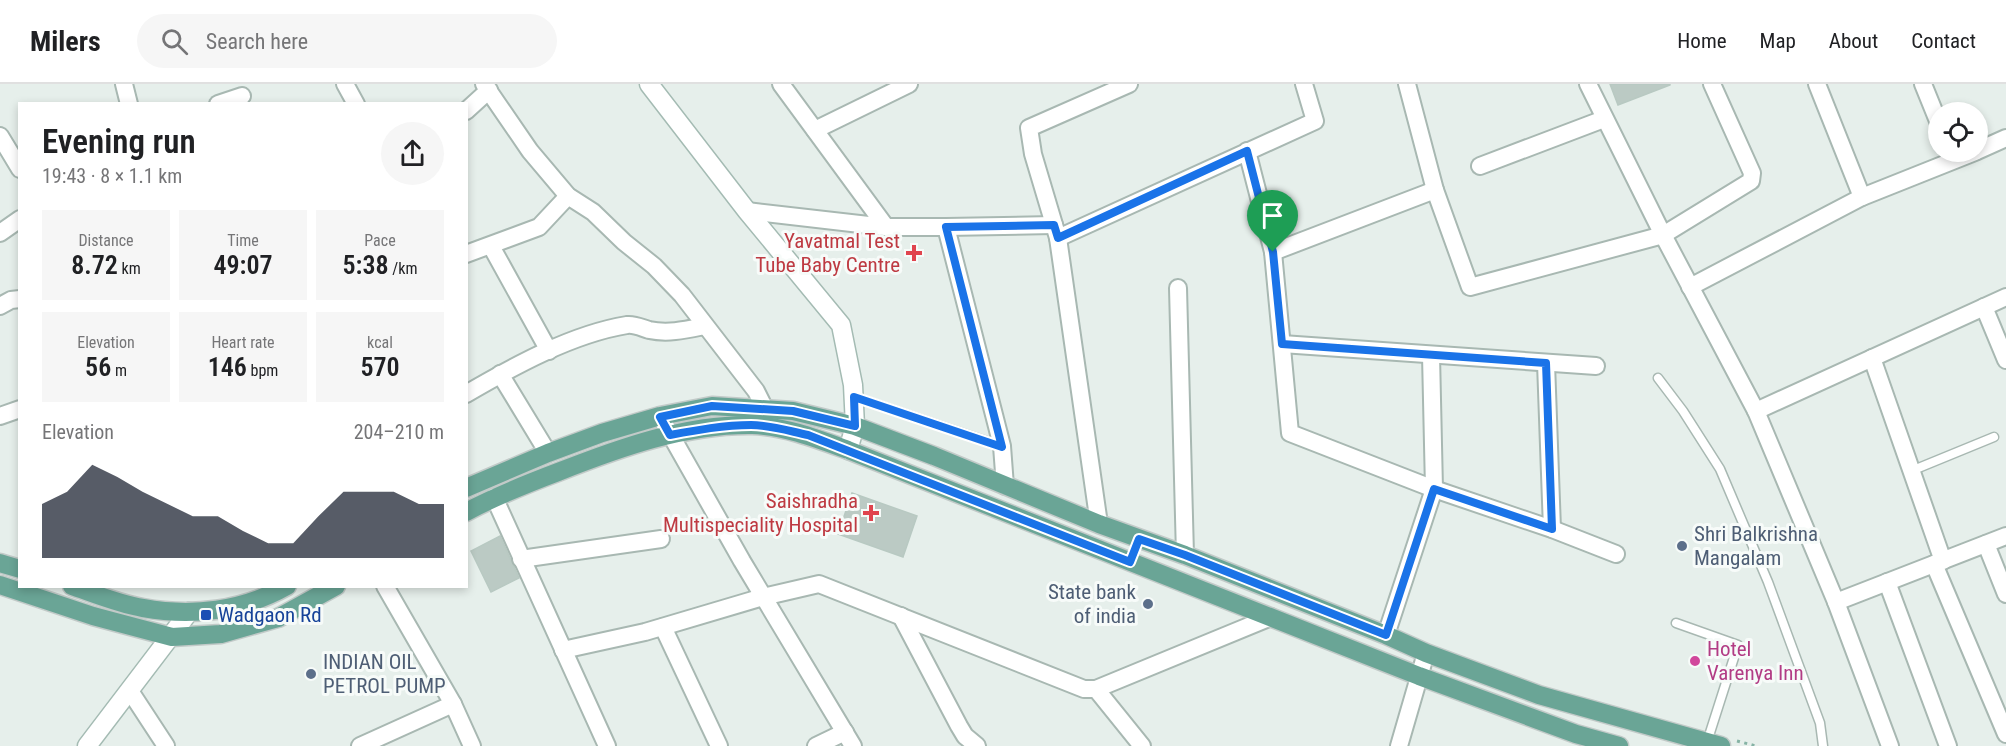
<!DOCTYPE html>
<html lang="en">
<head>
<meta charset="utf-8">
<style>
	body { margin:0; font-family:"Roboto Condensed",sans-serif; background:#f6f6f6; color:#202124; height:100vh; display:flex; flex-direction:column; font-size:22px; white-space:nowrap }
	* { box-sizing:border-box; margin:0 }
	p { font-size:20px; color:#757577 }
	.icon { flex:none; width:33px; height:33px; fill:none; stroke:currentColor; stroke-width:2; stroke-linecap:round; stroke-linejoin:round }
	.map { position:relative; flex:1; overflow:hidden }
	.details { position:absolute; left:18px; top:18px; width:450px; height:486px; display:flex; flex-direction:column; background:#fff; border-radius:0px; box-shadow:0 3px 9px #0003 }
	.details>* { flex:none }
	.controls { position:absolute; left:1928px; top:18px; display:grid; gap:12px }
	.controls a { display:grid; place-items:center; width:60px; height:60px; border-radius:50%; background:#fff; box-shadow:0 3px 9px #0003; font-size:30px }
	.pin { position:absolute; display:grid; place-items:center; width:51px; height:51px; color:#fff; margin:-62px -26px; border-radius:50% 50% 50% 0; rotate:-45deg; box-shadow:0 0 6px #0007 }
	.pin .icon { rotate:45deg }
	.round { display:grid; place-items:center; flex:none; width:63px; height:63px; border-radius:32px; background:#f6f6f6 }
	.summary { display:flex; align-items:center; justify-content:space-between; height:102px; padding:0 24px }
	h1 { font-size:33px; font-weight:600; line-height:45px }
	.stats { display:grid; grid-template-columns:repeat(3,1fr); gap:9px; height:102px; padding:6px 24px }
	.stats div { display:grid; align-content:center; border-radius:0px; background:#f6f6f6; text-align:center }
	.stats b { font-size:26px; font-weight:600 }
	.stats small { font-size:16px; font-weight:400 }
	.stats p { font-size:16px }
	.chart { height:168px; padding:12px 24px }
	.chart p { display:flex; justify-content:space-between }
	.chart svg { width:100%; height:108px; margin-top:6px; fill:#111827; opacity:.7 }
	header { display:flex; align-items:center; gap:36px; box-sizing:border-box; height:84px; padding:0 30px; background:#fff; border-bottom:2px solid #e0e0e0 }
	header strong { font-size:28px }
	nav { display:flex; gap:33px; margin-inline-start:auto; font-size:21px }
	.search { width:420px; height:54px; background:#f6f6f6; display:flex; align-items:center; gap:15px; box-sizing:border-box; padding:0 21px; border-radius:33px; color:#757577; font-size:22px }
	.map>svg:first-child { display:block }
</style>
</head>
<body>
<header>
<strong>Milers</strong>
<div class="search"><svg class="icon" aria-label="search" viewBox="0 0 24 24"><circle cx="10" cy="10" r="6"/><path d="M15 15l6 6"/></svg>Search here</div>
<nav><a>Home</a><a>Map</a><a>About</a><a>Contact</a></nav>
</header>
<div class="map">
<svg width="2006" height="662" viewBox="0 0 2006 662">
	<rect width="100%" height="100%" fill="#e6efeb"/>
	<!-- building -->
	<g fill="#bbcac4" stroke="#b8c9c2" stroke-width="1.5">
		<path d="M1610,0H1670V1L1618,21Z"/>
		<path d="M852,409L917,432L903,473L838,450Z"/>
		<path d="M500,452L519,494L491,508L471,467Z"/>
	</g>
	<g fill="none" stroke-linecap="round" stroke-linejoin="round">
		<!-- lane casing -->
		<g stroke="#a8b8b2" stroke-width="11">
			<g id="lane">
				<path d="M1658,294L1683,327L1720,385L1768,498L1820,639L1823,662"/>
				<path d="M854,313L1001,362"/>
				<path d="M1911,387L1994,353"/>
				<path d="M1676,539L1738,561L1707,658"/>
			</g>
		</g>
		<!-- street casing -->
		<g stroke="#a8b8b2" stroke-width="20">
			<g id="street">
				<path d="M124,0L129,20"/>
				<path d="M345,0L356,20"/>
				<path d="M484,0L530,67L568,112L593,128L624,158L654,182L682,211L756,307L765,325"/>
				<path d="M781,0L886,143H946L1002,362L1005,402"/>
				<path d="M1407,0L1435,106L1470,203L1663,151L1751,97L1752,89L1712,0"/>
				<path d="M1588,0L1663,151L1756,327L1836,518L1890,662"/>
				<path d="M1817,0L1862,113"/>
				<path d="M1923,0L1938,37"/>
				<path d="M218,20L242,12"/>
				<path d="M466,27L489,6"/>
				<path d="M815,46L909,0"/>
				<path d="M0,52L20,85"/>
				<path d="M1247,67L1273,168L1290,349L1434,405L1552,445L1616,470"/>
				<path d="M1977,67L2006,54"/>
				<path d="M1480,82L1604,35"/>
				<path d="M747,127L886,143"/>
				<path d="M946,143L1054,141"/>
				<path d="M0,149L20,135"/>
				<path d="M1058,154L1315,37L1304,0"/>
				<path d="M491,162L549,267"/>
				<path d="M1273,168L1435,106"/>
				<path d="M466,170L539,143L568,112"/>
				<path d="M1690,203L1862,113L1975,68"/>
				<path d="M1178,204L1185,471"/>
				<path d="M0,222L11,216L20,215"/>
				<path d="M1984,223L2006,276"/>
				<path d="M1282,260L1596,282"/>
				<path d="M1872,274L1943,477"/>
				<path d="M1546,279L1552,445"/>
				<path d="M500,290L548,369"/>
				<path d="M466,310C514,282 572,250 627,241C635,240 642,244 649,246C668,250 685,246 704,242"/>
				<path d="M1756,327L2006,213"/>
				<path d="M0,332L20,325"/>
				<path d="M660,332L742,477L853,662"/>
				<path d="M494,413L607,662"/>
				<path d="M1099,440L1058,154L1033,70L1029,44L1129,0"/>
				<path d="M1986,460L2006,510"/>
				<path d="M521,475L661,455"/>
				<path d="M1934,480L2006,650"/>
				<path d="M1887,498L1948,662"/>
				<path d="M385,502L453,620L472,662"/>
				<path d="M1836,518L2006,452"/>
				<path d="M901,532L959,642L965,652L977,662"/>
				<path d="M663,543L719,662"/>
				<path d="M1386,551L1434,405L1431,271"/>
				<path d="M563,566L645,548L763,513L819,500L1084,605H1096L1271,533"/>
				<path d="M1096,605L1142,662"/>
				<path d="M130,607L166,662"/>
				<path d="M360,662L453,620"/>
				<path d="M816,662L845,648"/>
				<path d="M1399,662L1426,569"/>
			</g>
		</g>
		<!-- secondary casing -->
		<g stroke="#a4bbb3" stroke-width="21">
			<g id="secondary">
				<path d="M649,0L747,127L841,241L853,301L855,342L848,366"/>
				<path d="M87,662L189,528"/>
			</g>
		</g>
		<!-- primary casing -->
		<g stroke="#c2cac8" stroke-width="21">
			<g id="primary">
				<path d="M466,404L548,369L602,349L660,332L712,322L793,327L855,342L934,372L1099,440L1185,471L1386,551L1426,569L1539,611L1721,662"/>
				<path d="M466,428C496,412 526,400 558,388C619,364 685,340 752,341C785,342 818,355 848,366L1419,592L1576,650L1619,662"/>
				<path d="M0,479L20,485"/>
				<path d="M0,501L93,532L172,553L221,550L278,534L336,502"/>
				<path d="M72,502C95,510 119,520 143,524C192,533 243,527 287,502"/>
			</g>
		</g>
		<!-- path -->
		<path stroke="#86b3a5" stroke-width="3" stroke-dasharray="3 4.5" stroke-linecap="butt" d="M1737,657L1756,662"/>
		<!-- lane -->
		<use href="#lane" stroke="#fff" stroke-width="8"/>
		<!-- street -->
		<use href="#street" stroke="#fff" stroke-width="16"/>
		<!-- secondary -->
		<use href="#secondary" stroke="#fff" stroke-width="18"/>
		<!-- primary -->
		<use href="#primary" stroke="#6aa596" stroke-width="18"/>
	</g>
	<g fill="none" stroke-linecap="round" stroke-linejoin="round">
		<!-- route casing -->
		<g stroke="#fff" stroke-width="12">
			<path id="route" d="M1247,67L1273,168L1282,260L1546,279L1552,445L1434,405L1386,551L1185,471L1139,455L1130,478L808,351C789,347 770,341 751,341C724,341 697,346 670,351L660,333L712,322L793,327L855,342L854,313L1002,363L946,143L1054,141L1058,154Z"/>
		</g>
		<!-- route -->
		<use href="#route" stroke="#1a73e8" stroke-width="8"/>
	</g>
	<!-- markers -->
	<g fill="#e0444e" stroke="#f7fbf9" stroke-width="2">
		<path d="M911 160h6v6h6v6h-6v6h-6v-6h-6v-6h6z"/>
		<path d="M868 420h6v6h6v6h-6v6h-6v-6h-6v-6h6z"/>
	</g>
	<g fill="#5c6f8a" stroke="#f7fbf9" stroke-width="2">
		<circle cx="1682" cy="462" r="6"/>
		<circle cx="1148" cy="520" r="6"/>
		<circle cx="311" cy="590" r="6"/>
	</g>
	<rect fill="#1a4fb4" stroke="#f7fbf9" stroke-width="2" x="200" y="525" width="12" height="12" rx="3"/>
	<circle fill="#d1479c" stroke="#f7fbf9" stroke-width="2" cx="1695" cy="577" r="6"/>
	<g text-anchor="middle" dominant-baseline="central" stroke-width="6" stroke-linejoin="round" paint-order="stroke">
		<!-- health labels -->
		<g font-size="21" fill="#be3a42" stroke="#f7fbf9" text-anchor="end">
			<text x="900" y="157">Yavatmal Test<tspan x="900" dy="24">Tube Baby Centre</tspan></text>
			<text x="858" y="417">Saishradha<tspan x="858" dy="24">Multispeciality Hospital</tspan></text>
		</g>
		<!-- service labels -->
		<g font-size="21" fill="#4e5e75" stroke="#f7fbf9" text-anchor="start">
			<text x="1694" y="450">Shri Balkrishna<tspan x="1694" dy="24">Mangalam</tspan></text>
			<text x="1136" y="508" text-anchor="end">State bank<tspan x="1136" dy="24">of india</tspan></text>
			<text x="323" y="578">INDIAN OIL<tspan x="323" dy="24">PETROL PUMP</tspan></text>
		</g>
		<!-- transit labels -->
		<g font-size="21" fill="#164399" stroke="#f7fbf9" text-anchor="start">
			<text x="218" y="531">Wadgaon Rd</text>
		</g>
		<!-- hotel labels -->
		<g font-size="21" fill="#b23c85" stroke="#f7fbf9" text-anchor="start">
			<text x="1707" y="565">Hotel<tspan x="1707" dy="24">Varenya Inn</tspan></text>
		</g>
	</g>
</svg>
<div class="controls">
<a><svg class="icon" aria-label="locate" viewBox="0 0 24 24"><circle cx="12" cy="12" r="6"/><path d="M12 2v4M12 18v4M2 12h4M18 12h4"/></svg></a>
</div>
<div class="pin" style="left:1273px;top:168px;background:#1e9e55"><svg class="icon" aria-label="arrive" viewBox="0 0 24 24"><path d="M6 21V4h12l-3 4 3 4H6"/></svg></div>
<section class="details">
<div class="summary"><div><h1>Evening run</h1><p>19:43 · 8 × 1.1 km</p></div><a class="round"><svg class="icon" aria-label="share" viewBox="0 0 24 24"><path d="M12 15V3M7 8l5-5 5 5M5 13v7h14v-7"/></svg></a></div>
<div class="stats">
<div><p>Distance</p><b>8.72<small> km</small></b></div>
<div><p>Time</p><b>49:07</b></div>
<div><p>Pace</p><b>5:38<small> /km</small></b></div>
</div>
<div class="stats">
<div><p>Elevation</p><b>56<small> m</small></b></div>
<div><p>Heart rate</p><b>146<small> bpm</small></b></div>
<div><p>kcal</p><b>570</b></div>
</div>
<div class="chart"><p><span>Elevation</span>204–210 m</p>
<svg viewBox="0 0 160 44" preserveAspectRatio="none"><path d="M0 44V22L10 17L20 6L30 11L40 17L50 22L60 27L70 27L80 33L90 38L100 38L110 27L120 17L130 17L140 17L150 22L160 22V44z"/></svg>
</div>
</section>
</div>
</body>
</html>
